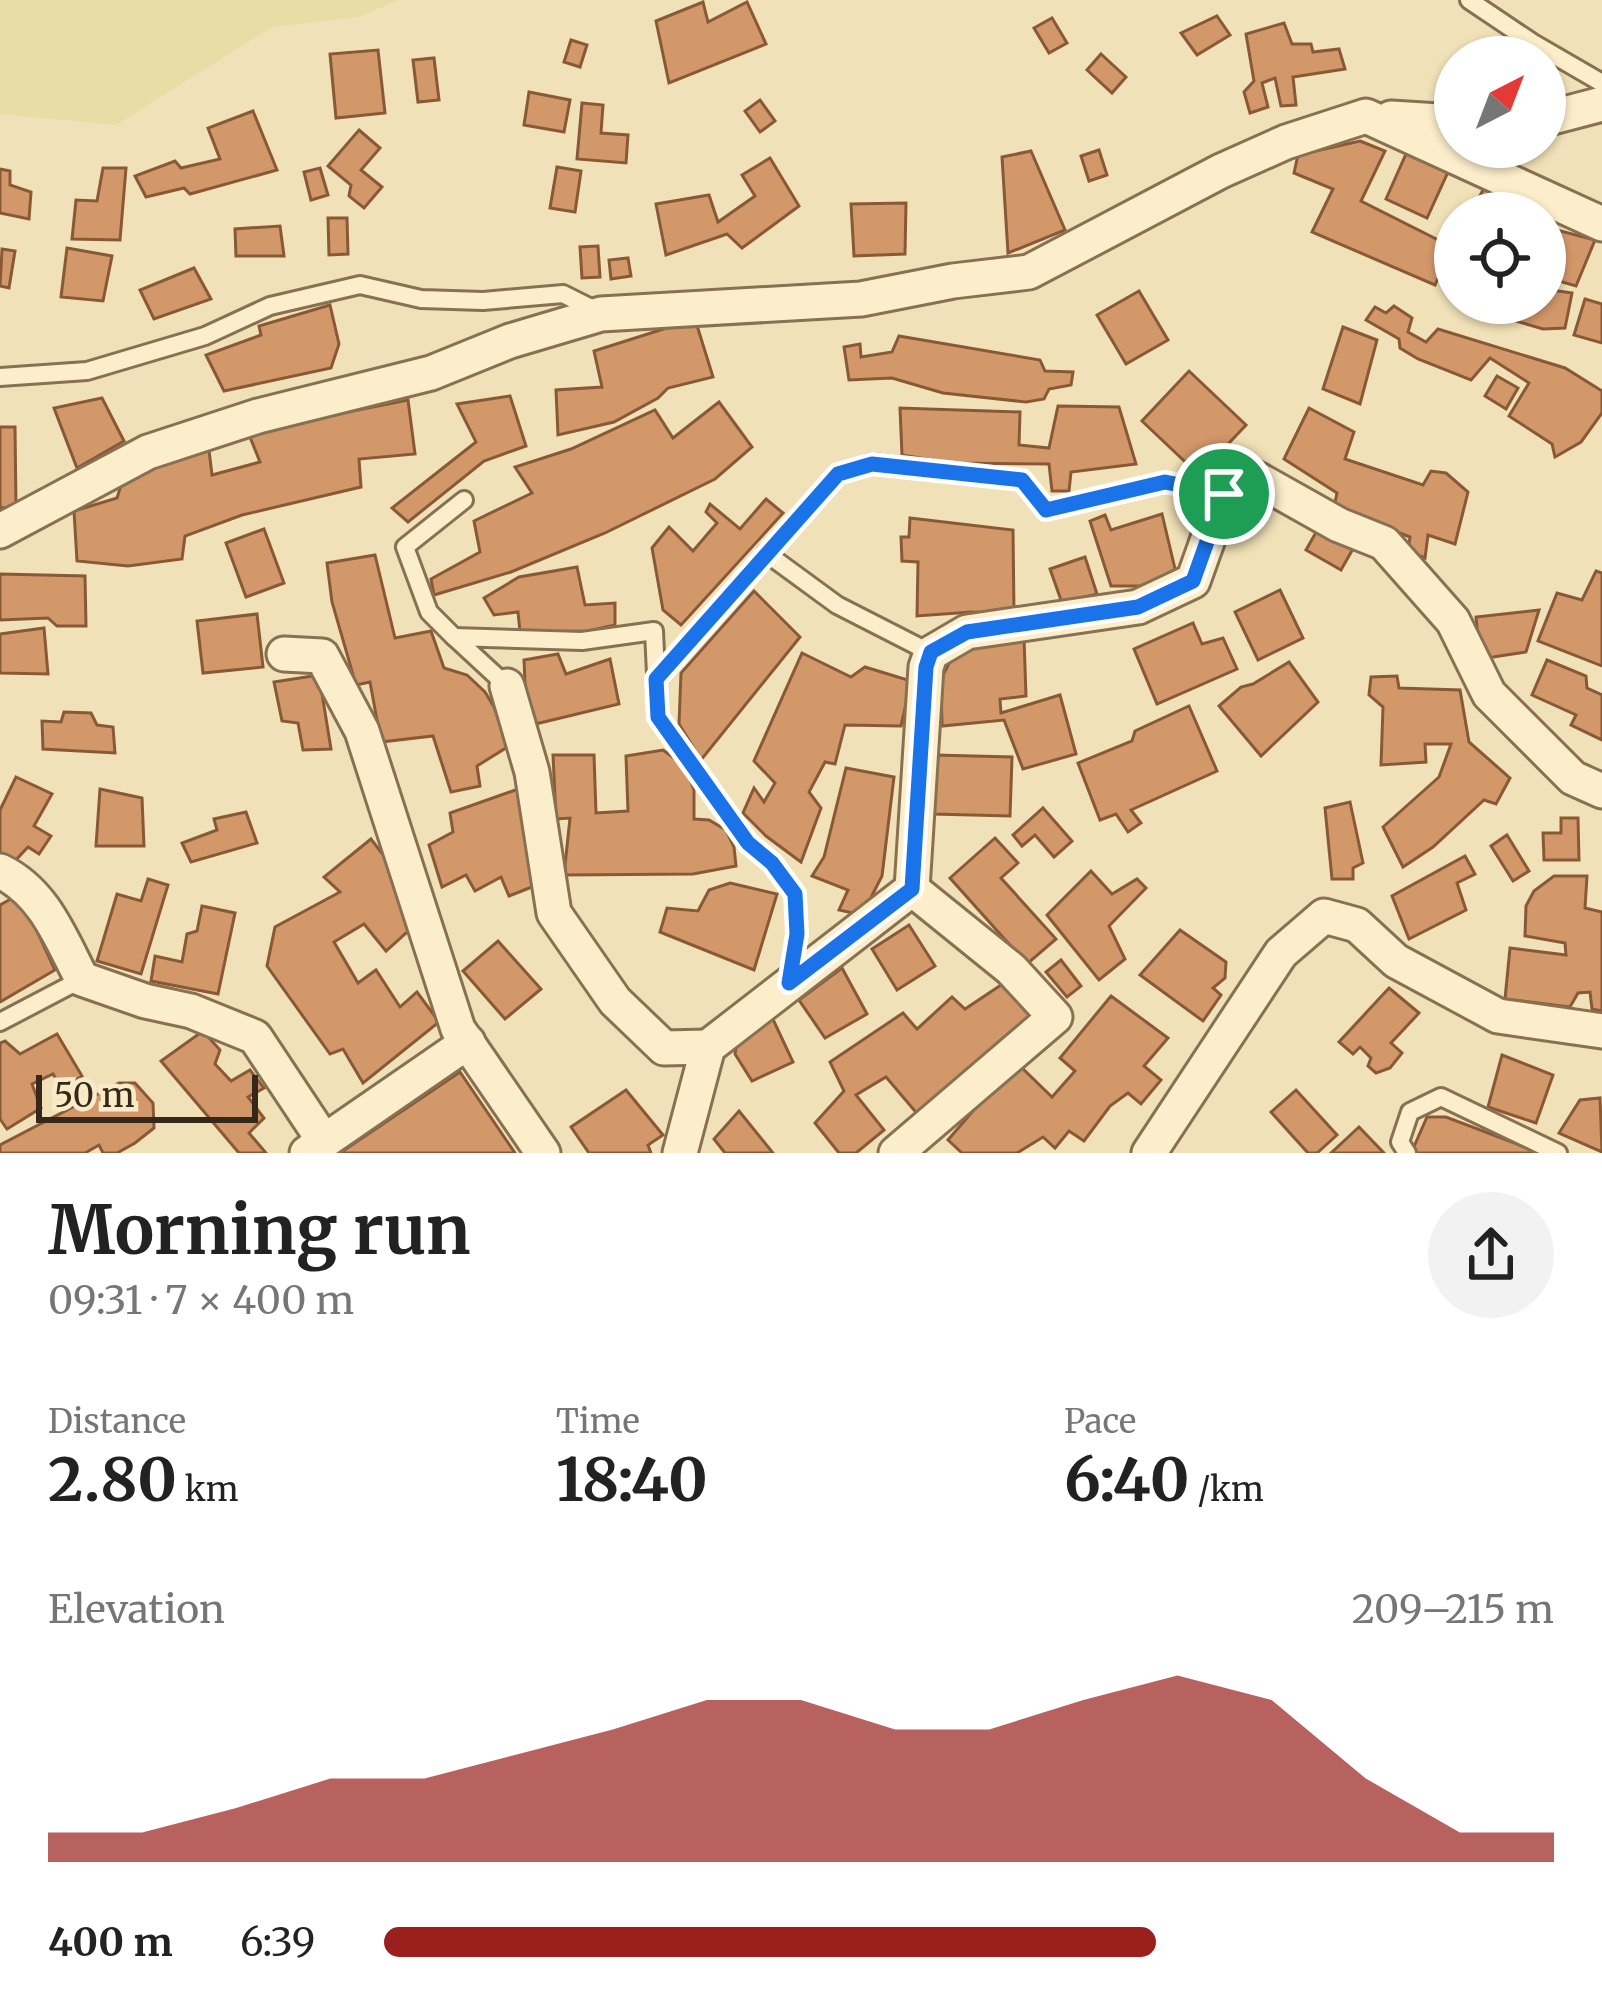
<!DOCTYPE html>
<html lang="en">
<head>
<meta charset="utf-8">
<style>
	body { margin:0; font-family:Merriweather,serif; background:#f2f2f2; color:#222; height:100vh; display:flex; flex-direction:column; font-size:45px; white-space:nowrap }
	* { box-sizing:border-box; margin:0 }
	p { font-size:39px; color:#767676 }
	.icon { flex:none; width:66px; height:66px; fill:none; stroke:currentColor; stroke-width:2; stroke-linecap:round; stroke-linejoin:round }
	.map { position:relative; height:1153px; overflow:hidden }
	.sheet { display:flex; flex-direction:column; background:#fff; flex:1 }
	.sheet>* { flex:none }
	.needle { width:78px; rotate:42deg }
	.fabs { position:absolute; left:1434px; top:36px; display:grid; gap:24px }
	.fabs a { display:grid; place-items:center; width:132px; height:132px; border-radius:50%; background:#fff; box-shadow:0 3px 9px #0004; font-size:60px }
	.scale { position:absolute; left:36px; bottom:30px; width:222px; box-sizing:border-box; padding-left:12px; border:6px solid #352719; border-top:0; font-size:33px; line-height:42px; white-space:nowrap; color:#352719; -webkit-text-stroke:9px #f8ebc8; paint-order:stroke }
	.pin { position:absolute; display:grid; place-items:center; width:102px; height:102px; color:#fff; margin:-51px; border:6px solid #fff; border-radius:50%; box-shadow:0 3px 12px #0007 }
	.round { display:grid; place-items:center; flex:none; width:126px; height:126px; border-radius:63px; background:#f2f2f2 }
	.overview { display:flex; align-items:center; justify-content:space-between; height:204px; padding:0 48px }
	h1 { font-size:66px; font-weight:700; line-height:90px }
	.metrics { display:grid; grid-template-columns:repeat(3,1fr); gap:18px; height:204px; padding:12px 48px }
	.metrics div { display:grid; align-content:center }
	.metrics b { font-size:60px; font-weight:700 }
	.metrics small { font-size:33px; font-weight:400 }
	.metrics p { font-size:33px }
	.chart { height:336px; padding:24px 48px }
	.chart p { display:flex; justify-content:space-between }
	.chart svg { width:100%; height:216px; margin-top:12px; fill:#9b201d; opacity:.7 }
	ul { padding:0 48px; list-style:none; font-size:39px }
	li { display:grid; grid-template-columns:192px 144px 1fr; align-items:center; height:90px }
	li i { height:30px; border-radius:15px; background:#9b201d }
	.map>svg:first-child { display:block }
</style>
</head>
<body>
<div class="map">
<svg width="1602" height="1153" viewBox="0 0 1602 1153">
	<rect width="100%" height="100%" fill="#f1e1b8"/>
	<!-- farmland -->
	<path fill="#e7dea5" d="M0,0H399L358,17L272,27L116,125L0,114Z"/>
	<!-- building -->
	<g fill="#d3986a" stroke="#895936" stroke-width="3">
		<path d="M703,2L708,22L747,2L766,44L669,83L656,21Z"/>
		<path d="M1217,16L1230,35L1197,55L1181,33Z"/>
		<path d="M1052,18L1067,43L1049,53L1034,28Z"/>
		<path d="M1284,23L1292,44H1311L1313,52L1339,49L1345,69L1293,77L1296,105L1281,106L1275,78L1262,83L1268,107L1250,113L1244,92L1254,81L1246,34Z"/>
		<path d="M571,40L587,45L580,67L564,62Z"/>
		<path d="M378,50L385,113L336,118L330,54Z"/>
		<path d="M1101,54L1126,77L1112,93L1087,70Z"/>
		<path d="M434,58L439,100L418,102L413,60Z"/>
		<path d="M529,92L570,100L564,132L524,125Z"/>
		<path d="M760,100L775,121L760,132L745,111Z"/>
		<path d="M582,103L603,105L601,133L628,135L626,163L577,159Z"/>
		<path d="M253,111L277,170L190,194L184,188L146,197L135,176L175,161L181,168L220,159L208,128Z"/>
		<path d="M359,130L380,148L361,170L382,187L364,208L349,196L351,185L328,166Z"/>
		<path d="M1360,141L1385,151L1361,201L1452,247L1435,285L1312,232L1333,189L1294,173L1298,155Z"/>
		<path d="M1099,150L1107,175L1089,181L1081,156Z"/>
		<path d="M1031,151L1065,230L1008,253L1002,157Z"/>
		<path d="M1406,154L1448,172L1427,218L1386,199Z"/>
		<path d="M770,158L799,206L742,248L727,234L666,255L656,204L709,195L718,222L755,196L742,175Z"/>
		<path d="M557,167L581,171L575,212L550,208Z"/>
		<path d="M103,168H126L120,240L72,239L76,200L97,201Z"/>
		<path d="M320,168L328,195L311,200L304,172Z"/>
		<path d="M0,169L10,171V185L31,192L29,219L0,213Z"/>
		<path d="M1484,188L1521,205L1517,213H1471Z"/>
		<path d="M906,203L905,254L854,256L851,204Z"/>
		<path d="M328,218H347L348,254L329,255Z"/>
		<path d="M280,226L284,256H236L235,229Z"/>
		<path d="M1553,229L1595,240L1576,286L1545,277V252Z"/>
		<path d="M598,246L600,277L582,278L580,247Z"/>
		<path d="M67,248L112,256L103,301L61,297Z"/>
		<path d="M2,249L15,251L9,288L0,286Z"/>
		<path d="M628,258L631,276L611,279L609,260Z"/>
		<path d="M194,268L211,299L154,319L140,290Z"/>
		<path d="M1545,289L1572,293L1565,328L1543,329L1482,311L1484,303H1545Z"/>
		<path d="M1139,291L1168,340L1126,364L1097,315Z"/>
		<path d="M1585,299L1602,304V343L1574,335Z"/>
		<path d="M330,305L339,344L331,368L224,391L206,355L261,335L259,326Z"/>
		<path d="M1394,306L1412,318L1408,332L1426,342L1438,329L1565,368L1602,391V413L1581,442L1555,457L1552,444L1509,416L1529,383L1490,358L1471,380L1418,359L1400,348L1399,339L1366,320L1375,307L1386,313Z"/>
		<path d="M695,319L713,377L668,388L658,398L614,422L558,435L556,390L602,387L594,351Z"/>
		<path d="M1343,327L1377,340L1360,404L1323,389Z"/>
		<path d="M899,336L1040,360L1045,371L1073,372L1071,385L1049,389L1044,399L1026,402L943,393L892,378L849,380L844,347L860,344L861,357L892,352Z"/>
		<path d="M1189,371L1246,425L1199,475L1142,421Z"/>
		<path d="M1497,376L1518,388L1506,409L1485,396Z"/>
		<path d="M510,396L526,446L484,461L408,522L392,508L476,442L457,404Z"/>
		<path d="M102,398L124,441L77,468L54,408Z"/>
		<path d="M408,400L415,454L359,459L361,487L242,515L185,536L182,559L128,566L77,561L74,511L117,498L123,479L208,442L212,475L260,462L248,432Z"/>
		<path d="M719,402L752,447L715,479L605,533L511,572L434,595L431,579L480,552L474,521L532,493L515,467L571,449L655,410L673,438Z"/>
		<path d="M1058,406L1119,407L1136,464L1071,472L1069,491H1052L1049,464L950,463L902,455L900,408L1020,412L1019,445L1049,448Z"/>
		<path d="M1309,408L1354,432L1345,459L1423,485L1431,471L1446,473L1468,492L1455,544L1428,535L1425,558L1408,551L1410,537L1334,507L1337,493L1284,459Z"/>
		<path d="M0,427H15L16,507L0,508Z"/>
		<path d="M766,499L783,513L681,625L663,610L652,548L669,527L693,551L717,523L706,512L710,504L740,529Z"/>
		<path d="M1162,514L1176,573L1140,586H1111L1090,521L1105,515L1111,530Z"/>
		<path d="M910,518L1013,530L1014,614L972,612L917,616L918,562L902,561L901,537H909Z"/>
		<path d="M1319,527L1354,547L1341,570L1306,550Z"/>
		<path d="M264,529L284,583L246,597L226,543Z"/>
		<path d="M375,555L395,638L431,631L444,668L467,675L485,692L494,707L509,746L477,766L480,786L451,792L433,736L381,742L370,682L356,685L332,602L327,563Z"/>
		<path d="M1085,557L1097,594L1062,603L1050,569Z"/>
		<path d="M577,567L585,605L615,603V625L588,631L520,632L518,612L494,615L484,598L519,577Z"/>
		<path d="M1596,571L1602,573V666L1538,641L1557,593L1582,600Z"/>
		<path d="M0,574L85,576L86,626H57L48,618L0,620Z"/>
		<path d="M1280,590L1303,638L1258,660L1235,612Z"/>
		<path d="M754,591L800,637L701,760L679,724L681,673Z"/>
		<path d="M1539,610L1526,652L1480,659L1476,617Z"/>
		<path d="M257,614L263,667L203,673L197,621Z"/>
		<path d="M1193,623L1202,644L1223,638L1237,669L1157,704L1134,649Z"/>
		<path d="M44,628L48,674L0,673V634Z"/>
		<path d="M1024,638L1026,696L1000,699L1001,713L1060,695L1076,754L1023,769L1004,720L942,726L941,679L954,654L988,639Z"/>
		<path d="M802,653L851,677L865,667L911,681L901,726L845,725L835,764L825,762L809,792L821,808L801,862L766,836L743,813L754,788L764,802L775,783L754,761Z"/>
		<path d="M558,654L566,674L610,659L619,704L527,726L524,660Z"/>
		<path d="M1547,660L1586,676L1587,688L1602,695V740L1571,725L1576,715L1532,695Z"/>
		<path d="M1289,662L1318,702L1261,756L1219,706L1241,687L1253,684Z"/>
		<path d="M319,675L331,749L303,750L298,723L282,721L274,682Z"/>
		<path d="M1397,676L1399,688L1460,690L1469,742L1510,778L1496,804L1484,800L1433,847L1403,867L1383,827L1439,777L1451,744H1425L1426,762L1381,765L1383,707L1369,695L1371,677Z"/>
		<path d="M1189,706L1217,771L1131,810L1141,823L1128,832L1116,814L1100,820L1078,763L1132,741L1135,731Z"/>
		<path d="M64,712L91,713L97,725L113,727L115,753L43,749L42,721L61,722Z"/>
		<path d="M663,750L685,766L694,790V819L709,820L726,830L734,847L736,866L693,874L564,875L570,818L556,819L553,755H594L596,813L628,811L626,756Z"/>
		<path d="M934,755L1012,757L1010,816L933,814Z"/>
		<path d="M846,768L894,777L882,876L862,915L839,910L848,890L812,876L824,857Z"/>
		<path d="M16,777L52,794L34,826L51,836L39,854L28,847L12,864L0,857V810Z"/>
		<path d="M521,788L537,885L509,896L501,877L475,891L466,875L442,887L429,845L453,832L450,813Z"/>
		<path d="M100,789L142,798L144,846H96Z"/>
		<path d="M1350,802L1363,863L1353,868V879H1332L1325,808Z"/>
		<path d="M1043,808L1072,841L1054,857L1035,835L1022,846L1013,835Z"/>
		<path d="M246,812L257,843L191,862L182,843L217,830L214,819Z"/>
		<path d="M1561,818H1578L1579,860H1544L1543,833H1561Z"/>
		<path d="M1507,835L1529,871L1513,881L1491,846Z"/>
		<path d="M995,838L1018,863L1001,878L1056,939L1027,964L950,878Z"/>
		<path d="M371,839L400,877L416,924L386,951L364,924L334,942L358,983L376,970L400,1007L417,992L439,1022L363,1083L343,1049L330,1054L267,966L275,927L340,892L324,877Z"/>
		<path d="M1465,856L1475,874L1457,883L1466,910L1409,939L1392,896Z"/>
		<path d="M1091,871L1112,894L1137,879L1146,888L1109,926L1125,959L1099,980L1047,915Z"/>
		<path d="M1554,876H1587L1585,908L1602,912V1011L1592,1009L1590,992L1578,993L1570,1007L1505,999L1510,948L1566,955L1565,943L1525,936L1526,906L1534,891Z"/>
		<path d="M148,879L168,885L141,974L97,961L117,894L141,901Z"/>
		<path d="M730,883L777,894L754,970L660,932L667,908L698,911L709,890Z"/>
		<path d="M11,899L26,907L55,970L0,1002V905Z"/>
		<path d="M202,906L235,913L218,994L151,981L155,956L182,962L187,934L197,931Z"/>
		<path d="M909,925L935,966L897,990L872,949Z"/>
		<path d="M1180,930L1226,962L1225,978L1213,988L1221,995L1203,1021L1140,975Z"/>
		<path d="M498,941L541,989L505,1019L463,971Z"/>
		<path d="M1061,960L1081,986L1067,997L1046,972Z"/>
		<path d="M842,968L867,1014L825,1038L799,1000Z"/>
		<path d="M1007,981L1038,1015L956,1079L920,1117L886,1077L856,1095L884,1130L856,1153H839L815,1123L844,1091L830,1062L903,1013L917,1029L952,997L965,1009Z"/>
		<path d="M1389,988L1419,1013L1391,1043L1402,1053L1390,1068L1376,1073L1368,1066L1371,1058L1360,1047L1353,1054L1339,1042Z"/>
		<path d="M1111,996L1168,1038L1144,1066L1161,1080L1141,1104L1128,1093L1110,1106L1084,1141L1069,1131L1055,1148L1043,1137L1017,1153H962L948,1140L991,1090L1022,1068L1052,1097L1075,1071L1060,1058Z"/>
		<path d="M771,1015L793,1062L752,1081L735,1054L738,1037Z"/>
		<path d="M203,1031L220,1050L215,1064L231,1081L250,1070L264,1088L248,1097L264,1118L249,1133L266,1153H239L161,1061Z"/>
		<path d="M57,1034L82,1076L62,1089L53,1074L32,1084L41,1108L7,1129L0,1119V1043L5,1041L20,1054Z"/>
		<path d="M1502,1055L1553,1075L1536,1123L1488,1107Z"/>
		<path d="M460,1072L515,1153H340Z"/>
		<path d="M119,1083H135L153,1103L154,1128L135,1143L117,1153H103L99,1145L85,1153H0V1145Z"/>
		<path d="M626,1090L663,1135L648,1145L651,1153H589L571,1127Z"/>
		<path d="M1296,1090L1337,1135L1317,1153H1308L1271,1112Z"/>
		<path d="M1600,1098L1602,1152L1559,1133L1580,1100Z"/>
		<path d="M739,1111L773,1153H725L714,1139Z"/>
		<path d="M1427,1117H1446L1541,1153H1417L1413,1149Z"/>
		<path d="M1359,1127L1384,1153H1331Z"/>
	</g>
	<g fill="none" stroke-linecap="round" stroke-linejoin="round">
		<!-- lane casing -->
		<g stroke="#887052" stroke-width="22">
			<g id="lane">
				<path d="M1469,0L1533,43L1602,83"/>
				<path d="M0,377L87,371L205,336L270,306L360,285L421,299L483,301L563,294L601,313"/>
				<path d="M766,553L837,605L931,653"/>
				<path d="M454,637L429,612L405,547L464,500"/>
				<path d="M656,679L838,474L872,463L1022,480L1046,510L1165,482L1224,494"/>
				<path d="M507,686L454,637L582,641L654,631L658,717L748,843L772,863L795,894L797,934L789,982"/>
				<path d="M0,1022L82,979"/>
				<path d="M1407,1153L1400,1142L1410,1112L1441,1097L1558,1153"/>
			</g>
		</g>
		<!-- street casing -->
		<g stroke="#887052" stroke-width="39">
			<g id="street">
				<path d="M1391,118L1455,122"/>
				<path d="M1545,119L1602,104"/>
				<path d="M0,531L148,452L258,416L431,373L510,341L601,314L861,299L953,281L1029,272L1221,171L1286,142L1366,116L1602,224"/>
				<path d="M284,654L322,656L362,731L458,1029L543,1153"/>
				<path d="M507,686L532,772L554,913L615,1001L664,1048L708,1047"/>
				<path d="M0,871C44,892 60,937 82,979L145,1001L191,1011L255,1037L324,1141"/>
				<path d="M307,1153L468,1042"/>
				<path d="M680,1153L708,1047L912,889L926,667L931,653L967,632L1138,607L1193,581L1224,494L1257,479L1339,525L1384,543L1453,621L1489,694L1573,778L1602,791"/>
				<path d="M896,1153L1055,1017L1011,969L912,889"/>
				<path d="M1149,1153L1281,953L1324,916L1357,925L1396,961L1498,1016L1602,1031"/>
			</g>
		</g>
		<!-- lane -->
		<use href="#lane" stroke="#fceecb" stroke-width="16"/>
		<!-- street -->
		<use href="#street" stroke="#fceecb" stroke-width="33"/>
	</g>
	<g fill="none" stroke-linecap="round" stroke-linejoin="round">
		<!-- route casing -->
		<g stroke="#fff" stroke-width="24">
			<path id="route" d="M872,464L1022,480L1046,510L1165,482L1224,494L1193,581L1138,607L967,632L931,652L926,667L912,889L789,983L797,934L795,894L772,863L748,843L658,717L656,679L838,474Z"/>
		</g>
		<!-- route -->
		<use href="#route" stroke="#1a73e8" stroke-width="15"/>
	</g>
</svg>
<div class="fabs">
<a><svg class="needle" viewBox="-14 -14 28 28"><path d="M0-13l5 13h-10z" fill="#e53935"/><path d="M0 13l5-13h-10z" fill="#767676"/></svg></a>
<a><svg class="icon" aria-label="locate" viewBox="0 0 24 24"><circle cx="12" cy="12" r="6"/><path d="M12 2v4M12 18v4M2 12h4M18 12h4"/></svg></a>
</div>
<div class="scale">50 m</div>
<div class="pin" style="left:1224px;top:494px;background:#1e9e55"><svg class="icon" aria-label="arrive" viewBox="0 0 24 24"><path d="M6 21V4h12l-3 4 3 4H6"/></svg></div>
</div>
<section class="sheet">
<div class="overview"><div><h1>Morning run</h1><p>09:31 · 7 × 400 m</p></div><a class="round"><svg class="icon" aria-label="share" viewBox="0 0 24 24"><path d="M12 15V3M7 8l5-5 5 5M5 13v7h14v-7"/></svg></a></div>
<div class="metrics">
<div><p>Distance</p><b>2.80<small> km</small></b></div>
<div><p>Time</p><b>18:40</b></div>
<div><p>Pace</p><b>6:40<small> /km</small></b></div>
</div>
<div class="chart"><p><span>Elevation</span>209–215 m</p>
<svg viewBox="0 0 160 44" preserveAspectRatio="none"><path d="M0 44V38L10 38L20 33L30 27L40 27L50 22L60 17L70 11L80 11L90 17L100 17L110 11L120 6L130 11L140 27L150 38L160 38V44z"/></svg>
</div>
<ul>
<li><b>400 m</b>6:39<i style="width:66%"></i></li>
</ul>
</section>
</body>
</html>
